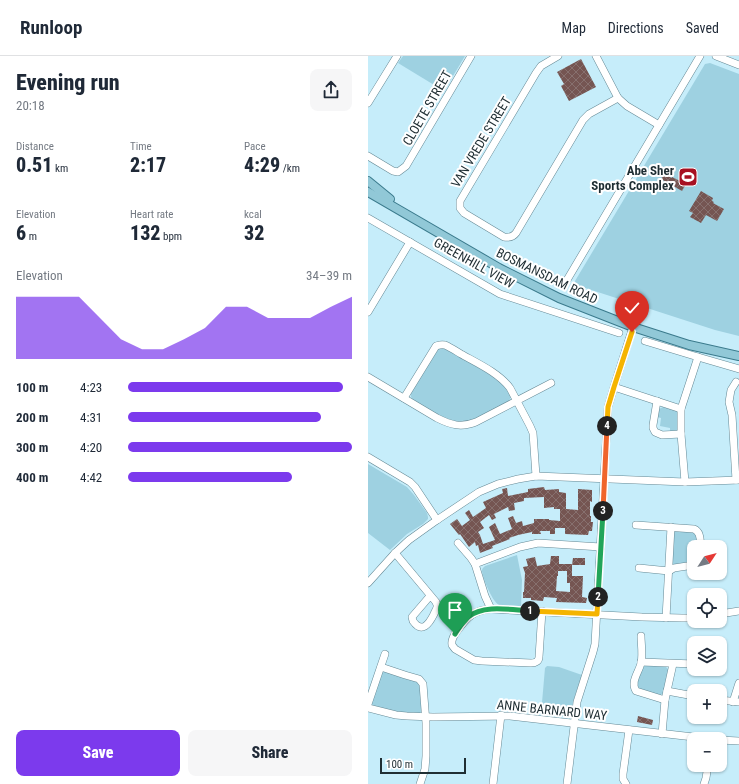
<!DOCTYPE html>
<html lang="en">
<head>
<meta charset="utf-8">
<style>
	body { margin:0; font-family:"Roboto Condensed",sans-serif; background:#f6f6f7; color:#1f2937; height:100vh; display:flex; flex-direction:column; font-size:15px; white-space:nowrap }
	* { box-sizing:border-box; margin:0 }
	p { font-size:13px; color:#747a83 }
	.icon { flex:none; width:22px; height:22px; fill:none; stroke:currentColor; stroke-width:2; stroke-linecap:round; stroke-linejoin:round }
	.map { position:relative; flex:1; overflow:hidden }
	.drawer { display:flex; flex-direction:column; background:#fff; width:368px }
	.drawer>* { flex:none }
	.needle { width:26px; rotate:54deg }
	.tools { position:absolute; left:319px; top:484px; display:grid; gap:8px }
	.tools a { display:grid; place-items:center; width:40px; height:40px; border-radius:8px; background:#fff; box-shadow:0 1px 3px #0004; font-size:20px }
	.scale { position:absolute; left:12px; bottom:10px; width:86px; box-sizing:border-box; padding-left:4px; border:2px solid #1f2e33; border-top:0; font-size:11px; line-height:14px; white-space:nowrap; color:#1f2e33; -webkit-text-stroke:3px #fff; paint-order:stroke }
	.pin { position:absolute; display:grid; place-items:center; width:34px; height:34px; color:#fff; margin:-41px -17px; border-radius:50% 50% 50% 0; rotate:-45deg; box-shadow:0 0 4px #0007 }
	.pin .icon { rotate:45deg }
	.km { position:absolute; width:20px; height:20px; margin:-10px; border-radius:50%; background:#222; color:#fff; font-size:11px; line-height:20px; text-align:center }
	.round { display:grid; place-items:center; flex:none; width:42px; height:42px; border-radius:8px; background:#f6f6f7 }
	.summary { display:flex; align-items:center; justify-content:space-between; height:68px; padding:0 16px }
	h1 { font-size:22px; font-weight:800; line-height:30px }
	.stats { display:grid; grid-template-columns:repeat(3,1fr); gap:6px; height:68px; padding:4px 16px }
	.stats div { display:grid; align-content:center }
	.stats b { font-size:20px; font-weight:800 }
	.stats small { font-size:11px; font-weight:400 }
	.stats p { font-size:11px }
	.chart { height:112px; padding:8px 16px }
	.chart p { display:flex; justify-content:space-between }
	.chart svg { width:100%; height:72px; margin-top:4px; fill:#7c3aed; opacity:.7 }
	.action { display:flex; gap:8px; margin-top:auto; padding:8px 16px }
	.action a { flex:1; height:46px; border-radius:8px; background:#7c3aed; color:#fff; font-size:16px; font-weight:800; line-height:46px; text-align:center }
	.action a+a { background:#f6f6f7; color:#1f2937 }
	ul { padding:0 16px; list-style:none; font-size:13px }
	li { display:grid; grid-template-columns:64px 48px 1fr; align-items:center; height:30px }
	li i { height:10px; border-radius:5px; background:#7c3aed }
	header { display:flex; align-items:center; gap:24px; box-sizing:border-box; height:56px; padding:0 20px; background:#fff; border-bottom:1px solid #e0e1e3 }
	header strong { font-size:19px }
	nav { display:flex; gap:22px; margin-inline-start:auto; font-size:14px }
	main { display:flex; flex:1; min-height:0 }
	.map>svg:first-child { display:block }
</style>
</head>
<body>
<header>
<strong>Runloop</strong>
<nav><a>Map</a><a>Directions</a><a>Saved</a></nav>
</header>
<main>
<section class="drawer">
<div class="summary"><div><h1>Evening run</h1><p>20:18</p></div><a class="round"><svg class="icon" aria-label="share" viewBox="0 0 24 24"><path d="M12 15V3M7 8l5-5 5 5M5 13v7h14v-7"/></svg></a></div>
<div class="stats">
<div><p>Distance</p><b>0.51<small> km</small></b></div>
<div><p>Time</p><b>2:17</b></div>
<div><p>Pace</p><b>4:29<small> /km</small></b></div>
</div>
<div class="stats">
<div><p>Elevation</p><b>6<small> m</small></b></div>
<div><p>Heart rate</p><b>132<small> bpm</small></b></div>
<div><p>kcal</p><b>32</b></div>
</div>
<div class="chart"><p><span>Elevation</span>34–39 m</p>
<svg viewBox="0 0 160 44" preserveAspectRatio="none"><path d="M0 44V6L10 6L20 6L30 6L40 19L50 32L60 38L70 38L80 32L90 25L100 12L110 12L120 19L130 19L140 19L150 12L160 6V44z"/></svg>
</div>
<ul>
<li><b>100 m</b>4:23<i style="width:96%"></i></li>
<li><b>200 m</b>4:31<i style="width:86%"></i></li>
<li><b>300 m</b>4:20<i style="width:100%"></i></li>
<li><b>400 m</b>4:42<i style="width:73%"></i></li>
</ul>
<div class="action"><a>Save</a><a>Share</a></div>
</section>
<div class="map">
<svg width="371" height="728" viewBox="0 0 371 728">
	<defs>
		<pattern id="building-cross-hatch" width="8" height="8" patternUnits="userSpaceOnUse"><rect width="8" height="8" fill="#755552"/><path d="M0 0l8 8M0 8l8-8" fill="none" stroke="#87706e"/></pattern>
	</defs>
	<rect width="100%" height="100%" fill="#c6edfa"/>
	<!-- park -->
	<g fill="#9ed1e1">
		<path d="M35,0H97L76,35L30,7Z"/>
		<path d="M342,7L371,18V280L347,274L208,229L207,225L337,8Z"/>
		<path d="M76,291L134,326L142,339L143,341L141,345L104,365L94,367L75,362L45,344L43,341V337L71,292Z"/>
		<path d="M295,351L308,354L310,356V374L309,375L302,376V372L292,370L293,362L289,361L291,353Z"/>
		<path d="M0,408L39,431L46,439L59,457L60,461V463L55,468L39,478L22,494L0,477Z"/>
		<path d="M308,474L328,476L330,491H326V507L305,509L304,508L305,477Z"/>
		<path d="M149,499L154,524L153,552C146,551 138,552 131,549C124,545 115,523 114,515C114,512 115,512 117,510Z"/>
		<path d="M278,609L298,611L301,614L296,637L292,639L270,633L268,626L275,610Z"/>
		<path d="M179,610L191,611L214,619C209,633 204,646 202,661L173,658L177,612Z"/>
		<path d="M15,616H17L49,626L52,628L54,655L50,658L29,656L6,651L3,647L14,617Z"/>
	</g>
	<!-- building -->
	<g fill="url(#building-cross-hatch)" fill-rule="evenodd">
		<path d="M213,3L228,31L201,45L193,30L196,28L189,16Z"/>
		<path d="M296,118L304,122V121L312,125L311,127L317,130L314,135L293,123Z"/>
		<path d="M333,135L345,142L344,145L346,146L345,147L356,153L349,165L338,159L333,167L322,161L325,157L321,155Z"/>
		<path d="M176,431L177,434L191,433V436L198,437V453L210,454V433L224,434V446L222,445V460H223V466H225L224,475H221L220,479L197,478V472H187V478H182V475H172L173,478H164V476L150,479L141,482L142,483L124,490L125,492L112,497L110,489L108,490L107,486L101,491L92,478L91,479L82,468L89,463L94,470L102,464L97,457L101,454L105,461L118,452L115,446L135,437L134,433L139,432L140,440L160,436V433ZM176,441V452L186,451V453H192V465L181,464V463H166V467L155,470L154,465L148,467L145,460L140,462L144,473L132,478L127,467L121,471L127,484L115,488L112,479L110,476L116,472L112,466L121,459L124,464L128,462L126,458L140,451L141,455L147,454L146,447L156,445V442Z"/>
		<path d="M183,500H191V508H204V520H215L214,541L219,542L218,547L188,546L189,542L176,541L175,545L163,544V542H155V536H156L157,517L155,511L160,510L158,503L167,501L169,510L182,508ZM190,515H199V527H202V536L188,535L189,520H190Z"/>
		<path d="M205,502H217V509H204Z"/>
		<path d="M270,660L285,664L284,669L269,666Z"/>
	</g>
	<g fill="none" stroke-linecap="round" stroke-linejoin="round">
		<!-- minor casing -->
		<g stroke="#658995" stroke-width="8">
			<g id="minor">
				<path d="M190,0L173,10L168,17L92,145V152L96,157L136,181C141,182 145,181 148,177L215,64L221,58L250,42"/>
				<path d="M228,0L250,42L259,50L291,69"/>
				<path d="M348,0L371,9"/>
				<path d="M0,47L29,0"/>
				<path d="M0,100L25,115L30,116L38,110L103,0"/>
				<path d="M0,162L132,238L251,277"/>
				<path d="M199,224L332,0"/>
				<path d="M0,256L42,186"/>
				<path d="M277,285L330,301L371,313"/>
				<path d="M0,321L69,362C83,369 93,372 108,366L183,327"/>
				<path d="M368,326L363,334L361,346L364,359L368,424"/>
				<path d="M246,331L313,353"/>
				<path d="M36,342L68,290C71,289 73,288 77,289C82,291 88,295 93,298C109,307 131,317 142,332L162,370L165,377L168,420"/>
				<path d="M289,345L285,369V372L287,376L294,379L313,378"/>
				<path d="M0,401L42,426L47,431L69,464"/>
				<path d="M317,426L313,378V353L330,301"/>
				<path d="M268,469L326,473C333,476 332,484 333,491"/>
				<path d="M90,487L103,502L107,508L117,540L123,553L274,561L314,562H326"/>
				<path d="M27,497L68,546C68,547 69,548 69,549C70,552 67,555 66,558C61,568 54,578 45,565L44,561L62,540"/>
				<path d="M107,508L152,491L170,487L233,491"/>
				<path d="M271,512L301,515L306,512L326,509"/>
				<path d="M0,527L27,497L41,484L69,464L111,436L130,428L150,423L168,420L317,426L371,424"/>
				<path d="M123,553C106,554 99,561 89,575C86,579 83,584 84,589L87,593L106,604L114,605L163,607C168,607 171,605 171,601L174,555"/>
				<path d="M352,558L371,555"/>
				<path d="M298,562L303,471"/>
				<path d="M273,580C273,588 275,598 273,607C271,616 262,626 268,635L297,644"/>
				<path d="M273,606L326,608"/>
				<path d="M13,611L37,619L51,623L55,628L58,667V700L57,713L52,728"/>
				<path d="M299,635L326,640"/>
				<path d="M352,644L371,646"/>
				<path d="M365,646L371,627"/>
				<path d="M0,648L17,598"/>
				<path d="M0,652L28,659L39,660L65,661L142,660L343,683"/>
				<path d="M294,678L297,644L305,608"/>
				<path d="M352,684L371,685"/>
				<path d="M125,728L133,659"/>
				<path d="M199,728L209,646L225,596L227,588L240,351L246,331L265,271"/>
				<path d="M258,728L255,723V718L261,674"/>
				<path d="M336,728L338,722L340,709"/>
			</g>
		</g>
		<!-- major casing -->
		<g stroke="#3a7a8c" stroke-width="10">
			<g id="major">
				<path d="M0,125L22,143"/>
				<path d="M0,136L131,212L191,242L265,271L321,289L371,300"/>
			</g>
		</g>
		<!-- minor -->
		<use href="#minor" stroke="#fff" stroke-width="7"/>
		<!-- major -->
		<use href="#major" stroke="#91c8d7" stroke-width="8"/>
	</g>
	<g fill="none" stroke-linecap="round" stroke-linejoin="round">
		<!-- split-1 casing -->
		<g stroke="#fff" stroke-width="8">
			<path id="split-1" d="M87,578C91,572 95,565 100,561C116,548 143,554 162,555"/>
		</g>
		<!-- split-2 casing -->
		<g stroke="#fff" stroke-width="8">
			<path id="split-2" d="M162,555L229,558L230,541"/>
		</g>
		<!-- split-3 casing -->
		<g stroke="#fff" stroke-width="8">
			<path id="split-3" d="M230,541L235,455"/>
		</g>
		<!-- split-4 casing -->
		<g stroke="#fff" stroke-width="8">
			<path id="split-4" d="M235,455L239,370"/>
		</g>
		<!-- split-5 casing -->
		<g stroke="#fff" stroke-width="8">
			<path id="split-5" d="M239,370L240,351L246,331L264,276"/>
		</g>
		<!-- split-1 -->
		<use href="#split-1" stroke="#22a559" stroke-width="5"/>
		<!-- split-2 -->
		<use href="#split-2" stroke="#f5b400" stroke-width="5"/>
		<!-- split-3 -->
		<use href="#split-3" stroke="#22a559" stroke-width="5"/>
		<!-- split-4 -->
		<use href="#split-4" stroke="#f0652b" stroke-width="5"/>
		<!-- split-5 -->
		<use href="#split-5" stroke="#f5b400" stroke-width="5"/>
	</g>
	<!-- icons -->
	<defs>
		<g id="stadium-square" transform="scale(1)"><rect x="-9" y="-9" width="18" height="18" rx="4" fill="#a71021" stroke="#fff"/><path d="M0-5a6.5 5 0 1 0 0 10a6.5 5 0 1 0 0-10ZM-3.5-1.8h7v3.6h-7Z" fill="#fff"/></g>
	</defs>
	<g fill-rule="evenodd">
		<use href="#stadium-square" x="320" y="121"/>
	</g>
	<g text-anchor="middle" dominant-baseline="central" stroke-width="4" stroke-linejoin="round" paint-order="stroke">
		<!-- street labels -->
		<g font-size="13" fill="#1f2e33" stroke="#fff">
			<text transform="translate(59 52) rotate(-60)">CLOETE STREET</text>
			<text transform="translate(113 86) rotate(-59)">VAN VREDE STREET</text>
			<text transform="translate(106 207) rotate(29)">GREENHILL VIEW</text>
			<text transform="translate(179 220) rotate(26)">BOSMANSDAM ROAD</text>
			<text transform="translate(184 654) rotate(6)">ANNE BARNARD WAY</text>
		</g>
		<!-- poi labels -->
		<g font-size="13" font-weight="bold" fill="#1f2e33" stroke="#fff" text-anchor="end">
			<text x="306" y="114">Abe Sher<tspan x="306" dy="15">Sports Complex</tspan></text>
		</g>
	</g>
</svg>
<div class="tools">
<a><svg class="needle" viewBox="-14 -14 28 28"><path d="M0-13l5 13h-10z" fill="#e53935"/><path d="M0 13l5-13h-10z" fill="#747a83"/></svg></a>
<a><svg class="icon" aria-label="locate" viewBox="0 0 24 24"><circle cx="12" cy="12" r="6"/><path d="M12 2v4M12 18v4M2 12h4M18 12h4"/></svg></a>
<a><svg class="icon" aria-label="layers" viewBox="0 0 24 24"><path d="M12 4l9 5-9 5-9-5zM3 14l9 5 9-5"/></svg></a>
<a>+</a>
<a>−</a>
</div>
<div class="scale">100 m</div>
<div class="pin" style="left:87px;top:578px;background:#1e9e55"><svg class="icon" aria-label="arrive" viewBox="0 0 24 24"><path d="M6 21V4h12l-3 4 3 4H6"/></svg></div>
<div class="pin" style="left:264px;top:276px;background:#d93025"><svg class="icon" aria-label="check" viewBox="0 0 24 24"><path d="M5 12l5 5 9-10"/></svg></div>
<b class="km" style="left:162px;top:555px">1</b>
<b class="km" style="left:230px;top:541px">2</b>
<b class="km" style="left:235px;top:455px">3</b>
<b class="km" style="left:239px;top:370px">4</b>
</div>
</main>
</body>
</html>
